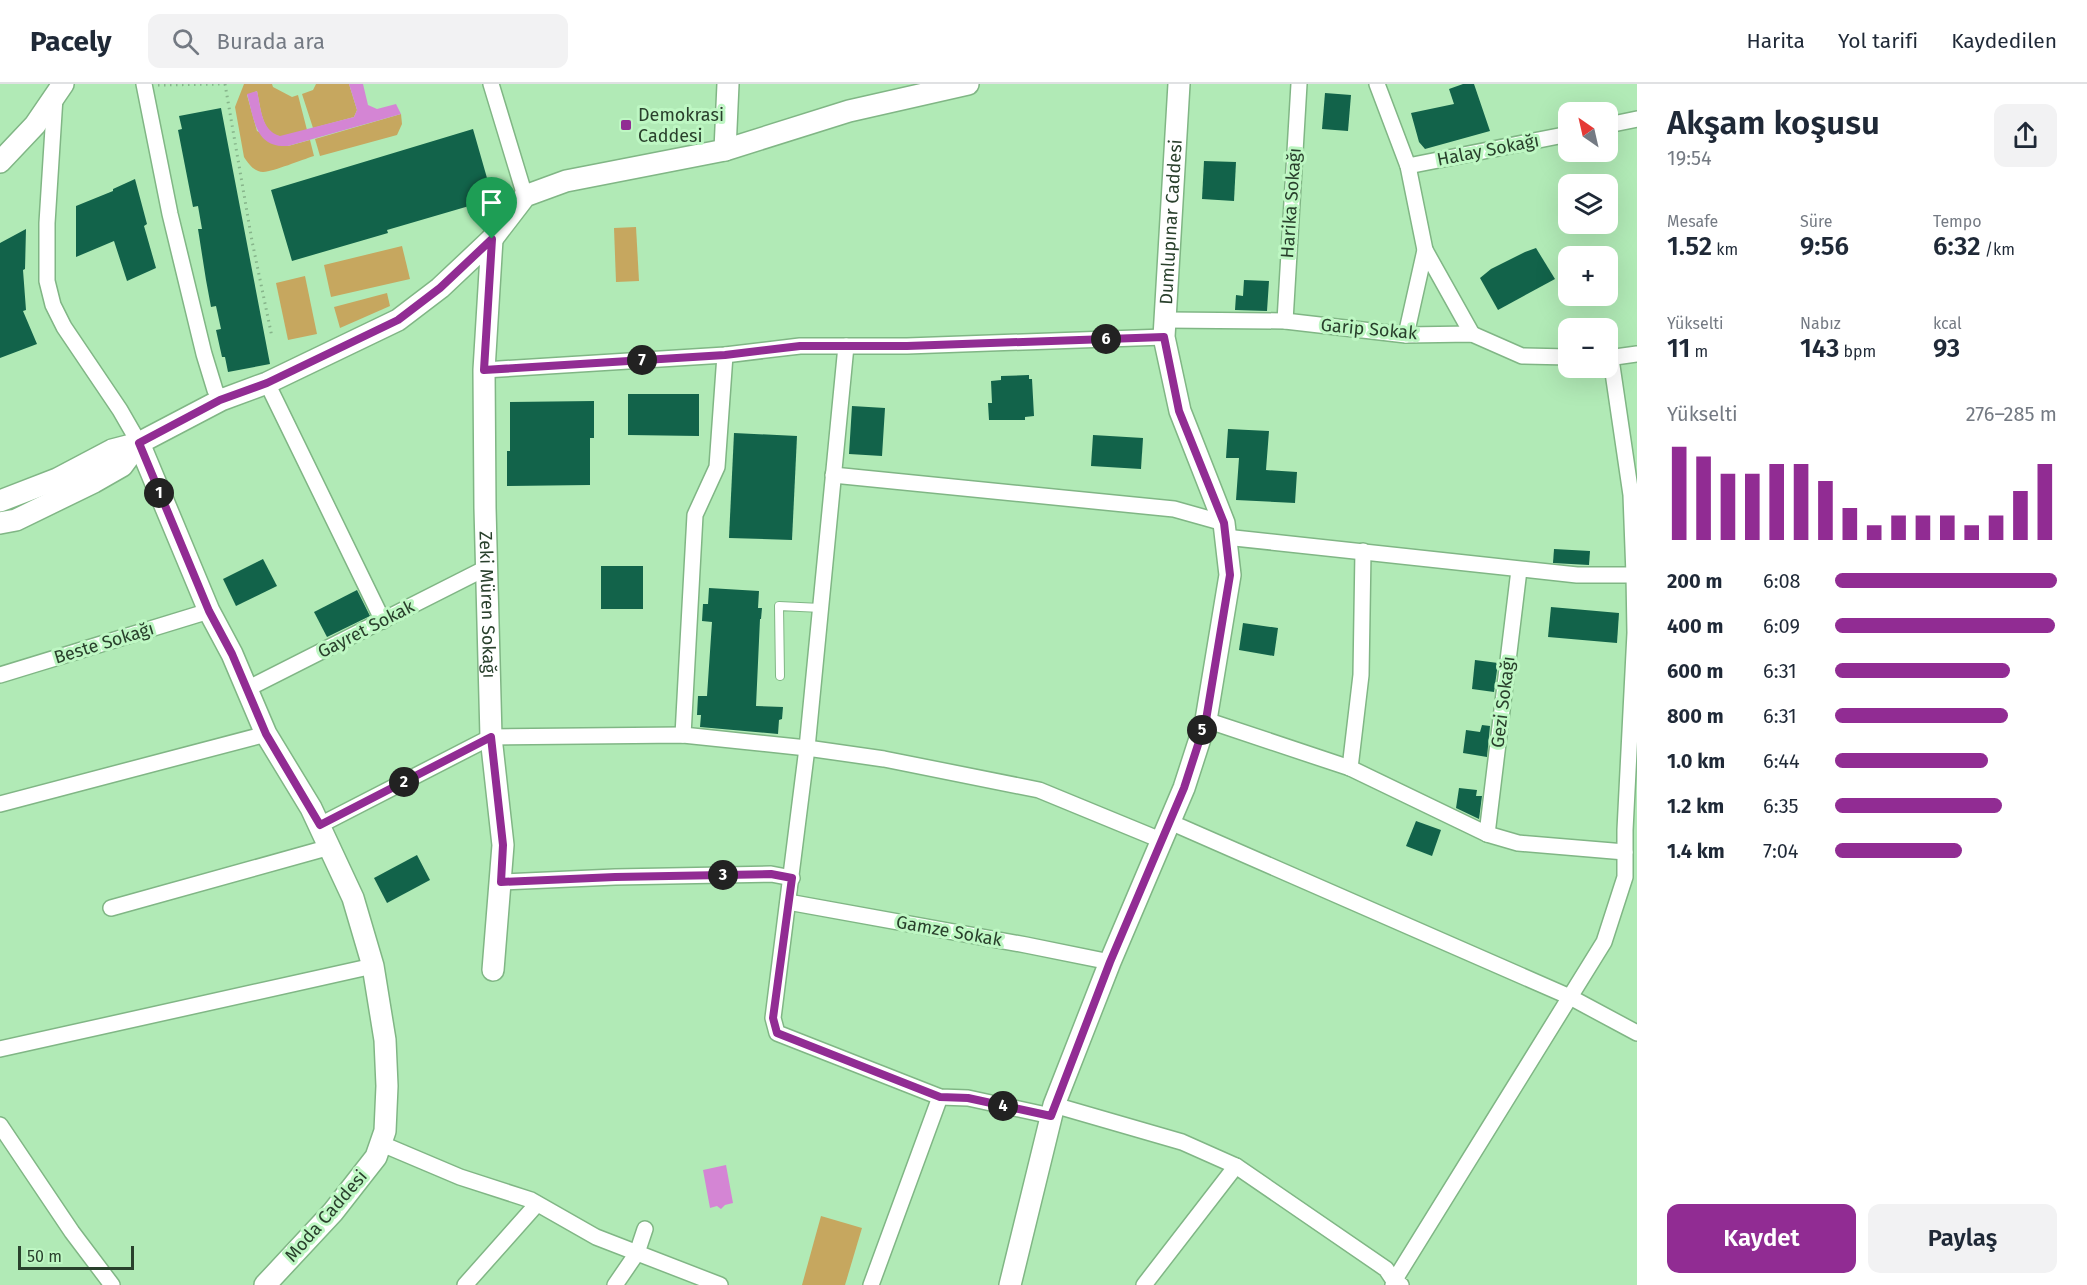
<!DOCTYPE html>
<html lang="tr">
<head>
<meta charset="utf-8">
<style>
	body { margin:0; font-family:"Fira Sans",sans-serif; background:#f2f2f3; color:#1f2937; height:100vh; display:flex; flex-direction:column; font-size:22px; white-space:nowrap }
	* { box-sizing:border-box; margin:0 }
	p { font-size:20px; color:#747a83 }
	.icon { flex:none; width:33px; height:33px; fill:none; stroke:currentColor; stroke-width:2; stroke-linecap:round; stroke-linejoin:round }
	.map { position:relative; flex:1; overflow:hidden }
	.details { display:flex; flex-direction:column; background:#fff; width:450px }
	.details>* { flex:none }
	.needle { width:39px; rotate:326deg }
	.fabs { position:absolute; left:1558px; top:18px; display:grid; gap:12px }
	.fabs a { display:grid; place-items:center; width:60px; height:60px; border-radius:12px; background:#fff; box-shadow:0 6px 24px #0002; font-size:30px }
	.scale { position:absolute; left:18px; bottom:15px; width:116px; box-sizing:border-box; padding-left:6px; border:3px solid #29402c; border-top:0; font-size:16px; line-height:21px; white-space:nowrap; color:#29402c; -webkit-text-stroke:4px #bef7c3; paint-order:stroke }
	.pin { position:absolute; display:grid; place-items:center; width:51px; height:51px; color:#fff; margin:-62px -26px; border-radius:50% 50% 50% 0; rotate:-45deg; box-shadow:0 0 6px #0007 }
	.pin .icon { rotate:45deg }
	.km { position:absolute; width:30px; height:30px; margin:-15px; border-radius:50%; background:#222; color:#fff; font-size:16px; line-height:30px; text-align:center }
	.round { display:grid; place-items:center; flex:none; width:63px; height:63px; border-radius:12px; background:#f2f2f3 }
	.overview { display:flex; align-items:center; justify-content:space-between; height:102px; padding:0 30px }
	h1 { font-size:33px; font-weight:600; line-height:45px }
	.stats { display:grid; grid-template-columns:repeat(3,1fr); gap:9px; height:102px; padding:6px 30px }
	.stats div { display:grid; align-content:center }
	.stats b { font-size:26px; font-weight:600 }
	.stats small { font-size:16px; font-weight:400 }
	.stats p { font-size:16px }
	.chart { height:168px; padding:12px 30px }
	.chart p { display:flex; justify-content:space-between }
	.chart svg { width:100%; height:108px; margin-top:6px; stroke:#912c93; stroke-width:6 }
	.action { display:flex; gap:12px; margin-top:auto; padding:12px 30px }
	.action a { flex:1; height:69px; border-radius:12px; background:#912c93; color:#fff; font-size:24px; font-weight:600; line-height:69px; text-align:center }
	.action a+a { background:#f2f2f3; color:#1f2937 }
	ul { padding:0 30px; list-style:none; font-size:20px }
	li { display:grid; grid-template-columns:96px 72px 1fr; align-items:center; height:45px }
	li i { height:15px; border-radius:8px; background:#912c93 }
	header { display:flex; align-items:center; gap:36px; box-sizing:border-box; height:84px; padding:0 30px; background:#fff; border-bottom:2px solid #e0e1e3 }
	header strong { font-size:28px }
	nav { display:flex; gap:33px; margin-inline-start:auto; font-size:21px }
	.search { width:420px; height:54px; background:#f2f2f3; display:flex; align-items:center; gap:15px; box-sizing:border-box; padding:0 21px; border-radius:12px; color:#747a83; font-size:22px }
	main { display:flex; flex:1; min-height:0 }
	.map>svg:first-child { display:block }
</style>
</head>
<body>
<header>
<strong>Pacely</strong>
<div class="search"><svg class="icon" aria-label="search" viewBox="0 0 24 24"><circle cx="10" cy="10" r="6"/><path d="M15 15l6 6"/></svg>Burada ara</div>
<nav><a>Harita</a><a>Yol tarifi</a><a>Kaydedilen</a></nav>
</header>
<main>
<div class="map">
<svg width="1637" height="1201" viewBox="0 0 1637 1201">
	<rect width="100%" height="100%" fill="#b1eab6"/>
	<!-- green -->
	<g fill="#c6a75f">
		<path d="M244,0H272L273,3L292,13L298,11L307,46C299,48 287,53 279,52C262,51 260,20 257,7L247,11L257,47L288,62L310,56L314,72C301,76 275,87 263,88C254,88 248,79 244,73L235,23Z"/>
		<path d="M316,0H349L357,26L354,33L313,44L302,10L313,6Z"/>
		<path d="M401,30L402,40L397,51L320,72L315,55Z"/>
		<path d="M636,143L639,197L616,198L614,144Z"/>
		<path d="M402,162L410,195L331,213L324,181Z"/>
		<path d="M305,192L317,250L288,256L276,199Z"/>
		<path d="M387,209L390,222L340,244L334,223Z"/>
		<path d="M821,1132L862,1144L845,1201H802Z"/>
	</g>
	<!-- water -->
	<g fill="#d485d4">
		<path d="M349,0H363L368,21L377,25L396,20L401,30L288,62C255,64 254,35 247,10L257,7C261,23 261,47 280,52L354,33L357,26Z"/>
		<path d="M726,1081L733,1119L725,1121L721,1125L717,1122L710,1124L703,1086Z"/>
	</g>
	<!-- building -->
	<g fill="#12634a">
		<path d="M1463,0H1474L1490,47L1425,65L1419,58L1411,29L1454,20L1449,5Z"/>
		<path d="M1325,9L1351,11L1348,47L1322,45Z"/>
		<path d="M221,24L270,280L228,288L225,273H222L216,246L221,245L216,222L211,223L206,196L198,145H202L198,122L193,123L178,46L182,45L179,32Z"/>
		<path d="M473,45L493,115L387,146L388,149L292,177L271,106Z"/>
		<path d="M1204,77L1236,78L1234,117L1202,115Z"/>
		<path d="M135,95L147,140L144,142L156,184L127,197L114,157L76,173V122L113,107V105Z"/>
		<path d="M26,145L25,185L23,186L26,226L23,227L37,260L0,274V159Z"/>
		<path d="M1536,164L1555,195L1498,226L1480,194L1491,185L1525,168Z"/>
		<path d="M1244,196L1269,197L1267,227L1235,226L1236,211L1243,212Z"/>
		<path d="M1029,291V295H1032L1034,332L1025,333V336H989L988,319H992L991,297L1001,296V292Z"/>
		<path d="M628,310H699V352L628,351Z"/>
		<path d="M594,317V354H590V401L507,402V367H510V318Z"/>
		<path d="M852,322L885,324L882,372L849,370Z"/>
		<path d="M1228,345L1269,347L1266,386L1297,388L1295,419L1236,416L1239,374H1226Z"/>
		<path d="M734,349L797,352L792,456L729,454Z"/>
		<path d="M1093,351L1143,354L1141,385L1091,382Z"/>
		<path d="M1554,465L1590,467L1589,481L1553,479Z"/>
		<path d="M263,475L277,502L236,522L223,495Z"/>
		<rect x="601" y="482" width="42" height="43"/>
		<path d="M709,504L759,507L758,524H762L761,535H760L756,622L783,623L782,635L779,636L778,650L700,643L701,631H697L698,612H707L712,538L702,537L703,520H708Z"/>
		<path d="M357,506L370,532L327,553L314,528Z"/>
		<path d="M1551,523L1619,529L1617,559L1548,553Z"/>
		<path d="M1243,539L1278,544L1274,572L1239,566Z"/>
		<path d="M1475,576L1498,579L1494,608L1472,605Z"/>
		<path d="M1482,641L1490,642L1487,673L1463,669L1466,646L1480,648Z"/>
		<path d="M1459,704L1477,706L1476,712H1482L1479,735L1456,724Z"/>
		<path d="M1416,737L1441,746L1432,772L1406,762Z"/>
		<path d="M417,771L430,796L387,819L374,794Z"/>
	</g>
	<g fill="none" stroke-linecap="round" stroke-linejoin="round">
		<!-- lane casing -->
		<g stroke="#80b685" stroke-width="10">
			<path id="lane" d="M780,592L779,522L821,524"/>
		</g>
		<!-- street casing -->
		<g stroke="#80b685" stroke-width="18">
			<g id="street">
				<path d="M144,0L170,130L204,270L215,306L221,316"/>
				<path d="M491,0L525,112"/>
				<path d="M1377,0L1408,82L1425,166L1406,251"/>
				<path d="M55,13L47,139V197L53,221L64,243L120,326L139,359"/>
				<path d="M1608,41L1637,35"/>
				<path d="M1408,82L1569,50"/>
				<path d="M1425,166L1472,250"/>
				<path d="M1166,236L1285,237L1406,251L1472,250L1522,272L1569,273"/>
				<path d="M1285,237L1299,0"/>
				<path d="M846,262L807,664L773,934L777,949L940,1013L968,1014L1051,1032"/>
				<path d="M1608,274L1637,270"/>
				<path d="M484,286L725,271L800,262H907L1164,253"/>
				<path d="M267,299L383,537"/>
				<path d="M833,391L1174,425L1224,439"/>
				<path d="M1225,453L1577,491H1637"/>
				<path d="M0,591L209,527"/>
				<path d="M247,605L486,484"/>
				<path d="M1206,636L1350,684L1487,750L1518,759L1625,768"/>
				<path d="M683,651L695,431L717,383L725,271"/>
				<path d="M1350,684L1361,591L1363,467"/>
				<path d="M0,720L266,650"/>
				<path d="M1170,738L1570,913L1637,949"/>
				<path d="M320,741L491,653L683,651L807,664L884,675L1039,706L1163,757"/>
				<path d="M1487,750L1519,486"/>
				<path d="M501,798L615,793L771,790L792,794"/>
				<path d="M788,818L1026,861L1110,878"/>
				<path d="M111,824L330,763"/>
				<path d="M0,965L373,882"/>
				<path d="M1054,1021L1182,1058L1236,1082L1386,1185L1394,1197L1393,1201"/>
				<path d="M0,1041L72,1148L112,1201"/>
				<path d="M382,1060L460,1093L531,1116L596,1153L720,1201"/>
				<path d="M465,1201L537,1120"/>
				<path d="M615,1201L637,1169L645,1145"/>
				<path d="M871,1201L940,1013"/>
				<path d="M1144,1201L1236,1082"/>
				<path d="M1401,1201L1394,1197L1604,858L1625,793V746L1635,549L1634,491L1631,411L1611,275"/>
			</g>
		</g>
		<!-- secondary casing -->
		<g stroke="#80b685" stroke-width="24">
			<g id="secondary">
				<path d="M725,66L728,0"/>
				<path d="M0,78L35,41L63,0"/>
				<path id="s1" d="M492,155L484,286L485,424L491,653L503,761L493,886"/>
				<path d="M139,359L209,527L232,570L266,650L311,724L353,814L373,882L385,956L387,1002L385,1047L376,1073L333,1128L265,1201"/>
				<path d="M0,417L57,395L112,366L139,359L221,316L267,299L398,236L440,204L492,155L525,112L566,97L725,66L849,27L968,0"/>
				<path d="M0,439L16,436L94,398L122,382L139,359"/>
				<path id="s2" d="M1010,1201L1054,1021L1110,878L1184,704L1206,636L1230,491L1224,439L1180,327L1164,253L1179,0"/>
			</g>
		</g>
		<!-- path -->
		<g stroke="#87b58b" stroke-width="3" stroke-dasharray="1.5 4.5" stroke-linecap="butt">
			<path d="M225,0L252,157L272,253"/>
			<path d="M158,1L225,0"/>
		</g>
		<!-- lane -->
		<use href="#lane" stroke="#fff" stroke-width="8"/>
		<!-- street -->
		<use href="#street" stroke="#fff" stroke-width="15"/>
		<!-- secondary -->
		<use href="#secondary" stroke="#fff" stroke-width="21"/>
	</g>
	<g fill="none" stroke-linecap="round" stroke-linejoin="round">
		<!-- route casing -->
		<g stroke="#fff" stroke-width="12">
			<path id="route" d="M492,155L484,286L725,271L800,262H907L1164,253L1179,327L1224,439L1230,491L1206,636L1184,704L1110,878L1051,1032L968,1014L940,1013L777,949L773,934L792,794L771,790L615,793L501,798L503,761L491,653L320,741L266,650L232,570L209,527L139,359L220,316L267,299L398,236L440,204Z"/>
		</g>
		<!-- route -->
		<use href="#route" stroke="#912c93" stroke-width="8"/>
	</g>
	<!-- markers -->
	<rect fill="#912c93" stroke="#bef7c3" stroke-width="2" x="620" y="35" width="12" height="12" rx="3"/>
	<g text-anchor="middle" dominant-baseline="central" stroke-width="6" stroke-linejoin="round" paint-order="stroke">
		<!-- poi labels -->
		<g font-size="18" fill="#29402c" stroke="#bef7c3" text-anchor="start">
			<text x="638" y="31">Demokrasi<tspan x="638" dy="21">Caddesi</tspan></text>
		</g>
		<!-- street labels -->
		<g font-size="18" fill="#29402c" stroke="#bef7c3">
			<text transform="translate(1488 66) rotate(-11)">Halay Sokağı</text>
			<text transform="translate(1291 119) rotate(-86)">Harika Sokağı</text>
			<text stroke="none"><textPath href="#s2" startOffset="1110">Dumlupınar Caddesi</textPath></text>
			<text transform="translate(1369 245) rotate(5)">Garip Sokak</text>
			<text stroke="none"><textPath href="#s1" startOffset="366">Zeki Müren Sokağı</textPath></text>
			<text transform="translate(366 545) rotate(-27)">Gayret Sokak</text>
			<text transform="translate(104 559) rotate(-17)">Beste Sokağı</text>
			<text transform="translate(1503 618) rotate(-83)">Gezi Sokağı</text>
			<text transform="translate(949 847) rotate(10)">Gamze Sokak</text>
			<text transform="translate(326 1132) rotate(-49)">Moda Caddesi</text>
		</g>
	</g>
</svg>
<div class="fabs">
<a><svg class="needle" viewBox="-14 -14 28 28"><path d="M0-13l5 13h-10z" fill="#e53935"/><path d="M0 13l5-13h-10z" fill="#747a83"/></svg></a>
<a><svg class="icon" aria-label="layers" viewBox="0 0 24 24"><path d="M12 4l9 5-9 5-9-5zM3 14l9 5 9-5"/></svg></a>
<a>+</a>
<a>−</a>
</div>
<div class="scale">50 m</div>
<div class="pin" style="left:492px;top:155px;background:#1e9e55"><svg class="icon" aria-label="arrive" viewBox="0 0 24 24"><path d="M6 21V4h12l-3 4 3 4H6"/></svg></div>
<b class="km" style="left:159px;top:409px">1</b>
<b class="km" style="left:404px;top:698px">2</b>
<b class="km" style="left:723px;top:791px">3</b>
<b class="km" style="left:1003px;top:1022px">4</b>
<b class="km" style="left:1202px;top:646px">5</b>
<b class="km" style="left:1106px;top:255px">6</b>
<b class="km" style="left:642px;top:276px">7</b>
</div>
<section class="details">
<div class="overview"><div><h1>Akşam koşusu</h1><p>19:54</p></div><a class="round"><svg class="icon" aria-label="share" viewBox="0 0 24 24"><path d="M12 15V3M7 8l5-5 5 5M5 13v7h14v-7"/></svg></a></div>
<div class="stats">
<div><p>Mesafe</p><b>1.52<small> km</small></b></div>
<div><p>Süre</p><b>9:56</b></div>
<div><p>Tempo</p><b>6:32<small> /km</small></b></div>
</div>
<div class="stats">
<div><p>Yükselti</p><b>11<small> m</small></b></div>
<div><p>Nabız</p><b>143<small> bpm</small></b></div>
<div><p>kcal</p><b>93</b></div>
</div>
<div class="chart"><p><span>Yükselti</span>276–285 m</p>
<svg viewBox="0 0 160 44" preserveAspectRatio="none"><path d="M5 44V6M15 44V10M25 44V17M35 44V17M45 44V13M55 44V13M65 44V20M75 44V31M85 44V38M95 44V34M105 44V34M115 44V34M125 44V38M135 44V34M145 44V24M155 44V13"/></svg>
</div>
<ul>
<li><b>200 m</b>6:08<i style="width:100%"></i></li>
<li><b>400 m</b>6:09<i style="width:99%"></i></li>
<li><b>600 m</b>6:31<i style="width:79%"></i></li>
<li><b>800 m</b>6:31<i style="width:78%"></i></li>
<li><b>1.0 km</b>6:44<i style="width:69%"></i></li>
<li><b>1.2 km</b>6:35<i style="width:75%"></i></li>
<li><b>1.4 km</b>7:04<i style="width:57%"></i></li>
</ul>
<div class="action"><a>Kaydet</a><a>Paylaş</a></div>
</section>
</main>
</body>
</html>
